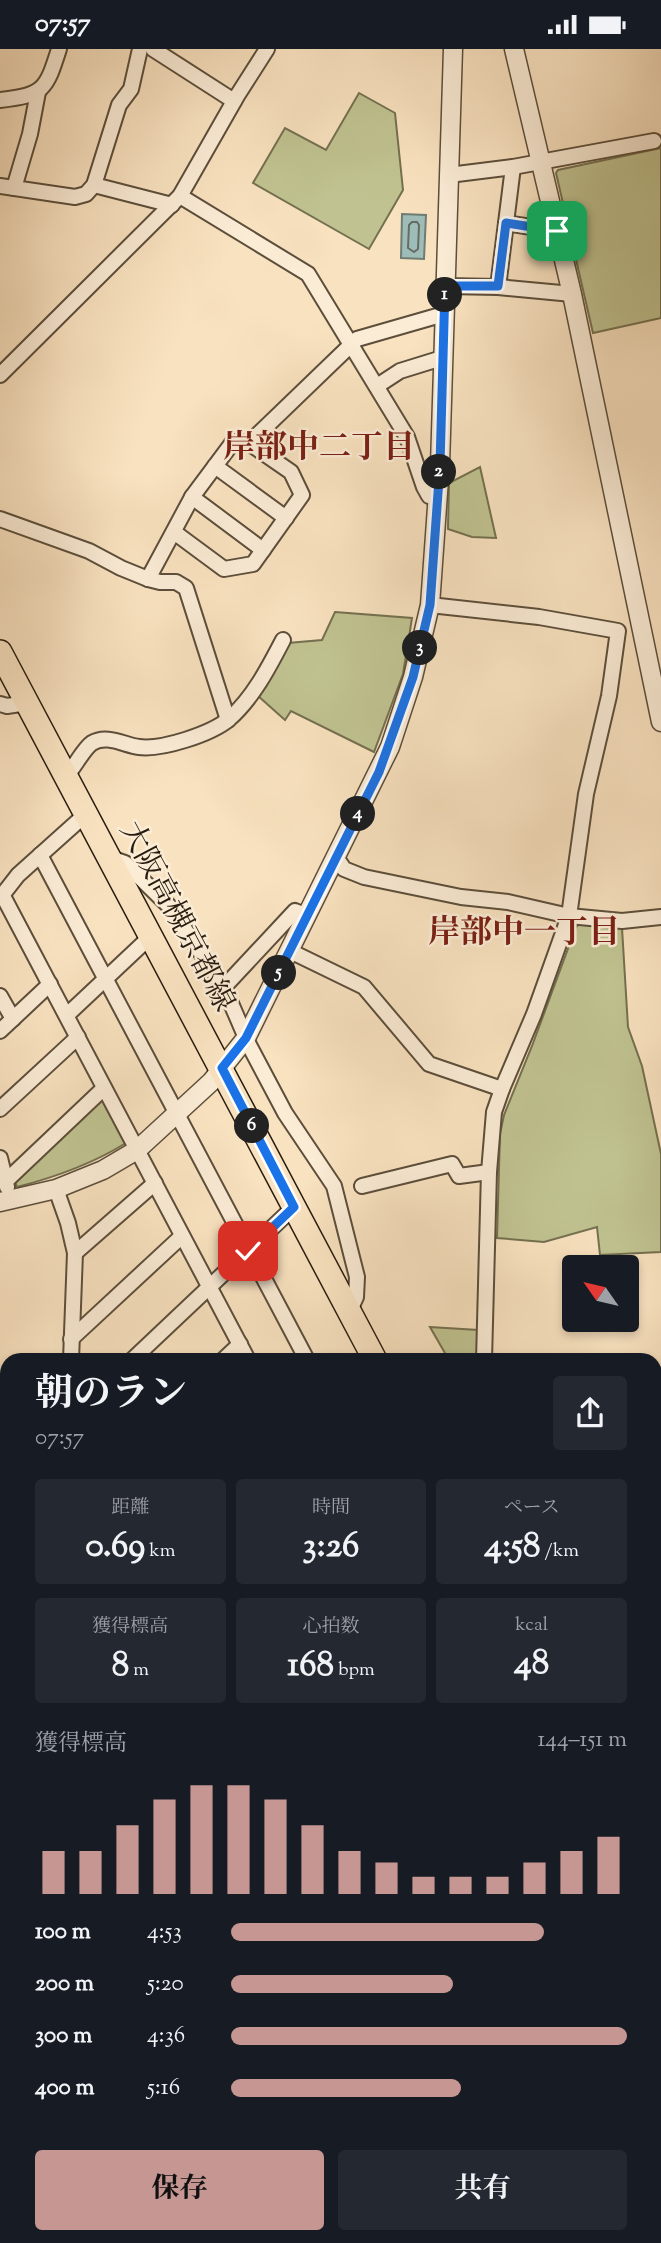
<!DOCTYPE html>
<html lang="ja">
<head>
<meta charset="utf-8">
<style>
	body { margin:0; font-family:"Sorts Mill Goudy","Noto Serif JP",serif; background:#242831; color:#f1f3f6; height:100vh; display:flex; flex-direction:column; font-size:26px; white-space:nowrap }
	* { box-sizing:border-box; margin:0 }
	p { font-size:23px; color:#9ea1a6 }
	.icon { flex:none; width:38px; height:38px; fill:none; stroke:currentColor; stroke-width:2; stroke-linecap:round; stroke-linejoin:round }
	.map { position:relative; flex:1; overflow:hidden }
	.sheet { position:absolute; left:0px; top:1304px; width:662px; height:891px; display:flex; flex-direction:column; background:#171b24; border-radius:21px 21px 0 0; box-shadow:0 4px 10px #0003 }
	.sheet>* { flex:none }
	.needle { width:46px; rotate:304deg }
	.controls { position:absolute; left:562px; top:1206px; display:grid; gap:14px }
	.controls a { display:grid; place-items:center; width:77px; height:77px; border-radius:7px; background:#171b24; box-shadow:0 4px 10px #0003; font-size:35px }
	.pin { position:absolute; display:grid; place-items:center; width:60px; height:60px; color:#fff; margin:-30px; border-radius:14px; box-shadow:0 4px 10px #0006 }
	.km { position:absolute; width:35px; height:35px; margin:-18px; border-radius:50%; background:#222; color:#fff; font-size:19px; line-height:35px; text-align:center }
	.round { display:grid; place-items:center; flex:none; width:74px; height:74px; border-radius:7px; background:#242831 }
	.head { display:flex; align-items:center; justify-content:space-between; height:119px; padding:0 35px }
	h1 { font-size:38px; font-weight:700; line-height:52px }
	.stats { display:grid; grid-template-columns:repeat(3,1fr); gap:10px; height:119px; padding:7px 35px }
	.stats div { display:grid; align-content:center; border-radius:7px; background:#242831; text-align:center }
	.stats b { font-size:35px; font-weight:700 }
	.stats small { font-size:19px; font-weight:400 }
	.stats p { font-size:19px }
	.chart { height:196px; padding:14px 35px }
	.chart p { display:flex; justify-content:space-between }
	.chart svg { width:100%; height:126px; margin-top:7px; stroke:#c59692; stroke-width:6 }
	.action { display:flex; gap:14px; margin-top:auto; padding:14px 35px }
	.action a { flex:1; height:80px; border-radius:7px; background:#c59692; color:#111; font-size:28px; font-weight:700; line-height:80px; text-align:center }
	.action a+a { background:#242831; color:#f1f3f6 }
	ul { padding:0 35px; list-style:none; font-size:23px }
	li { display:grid; grid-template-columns:112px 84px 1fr; align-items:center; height:52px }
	li i { height:18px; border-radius:9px; background:#c59692 }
	.status { display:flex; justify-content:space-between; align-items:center; height:49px; padding:0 35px; background:#171b24; direction:ltr }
	.status svg { height:19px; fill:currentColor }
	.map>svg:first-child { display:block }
</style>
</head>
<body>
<div class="status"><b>07:57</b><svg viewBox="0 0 49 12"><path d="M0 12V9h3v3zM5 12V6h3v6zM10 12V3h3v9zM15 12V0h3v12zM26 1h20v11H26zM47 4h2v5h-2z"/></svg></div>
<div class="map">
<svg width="661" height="2194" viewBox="0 0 661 2194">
	<rect width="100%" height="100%" fill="#f9e2c0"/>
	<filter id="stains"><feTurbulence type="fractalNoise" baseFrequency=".00286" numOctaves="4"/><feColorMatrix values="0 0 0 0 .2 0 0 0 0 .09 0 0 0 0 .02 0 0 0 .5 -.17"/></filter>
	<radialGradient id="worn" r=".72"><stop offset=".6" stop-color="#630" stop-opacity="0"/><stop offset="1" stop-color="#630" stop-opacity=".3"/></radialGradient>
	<!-- green -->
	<g fill="#c0c391" stroke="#747050" stroke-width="2">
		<path d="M359,44L395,64L403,141L369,200L253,134L285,79L326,101Z"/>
		<path d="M661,99V269L593,284L556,124L558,121Z"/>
		<path d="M480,418L496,489L472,488L448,480L449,434Z"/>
		<path d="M335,563L412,569L403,625L374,703L291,662L285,671L257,646L288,594L322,591Z"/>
		<path d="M581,874L622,879L628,978L642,1017L661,1105V1203L600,1206L597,1178L544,1193L497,1189L500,1085L504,1066L532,997L576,878Z"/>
		<path d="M99,1049L104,1050L126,1094C92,1115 56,1128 17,1138L14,1130Z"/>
		<path d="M430,1278L478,1281L477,1311H449Z"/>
		<path d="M86,2188H167V2194H90Z"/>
	</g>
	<!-- water -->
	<path fill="#9fbdb8" stroke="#6f7d74" stroke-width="2" d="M402,165L426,166L424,210L401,209Z"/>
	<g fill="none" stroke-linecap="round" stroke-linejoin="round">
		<!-- shore -->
		<path stroke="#646c64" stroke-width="2" d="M412,173H417L419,176L418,200L414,203L408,199L409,176Z"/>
		<!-- minor casing -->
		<g stroke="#5c4e3b" stroke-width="18">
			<g id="minor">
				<path d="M153,0L234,52"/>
				<path d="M0,51C44,46 46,41 59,0"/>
				<path d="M449,126L513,118L654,92"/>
				<path d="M94,136L172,156"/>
				<path d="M0,137L75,148L86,145L94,136L119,56L131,40L140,0"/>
				<path d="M14,139L30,85L38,43"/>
				<path d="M180,147L308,225L407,388L424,438L429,447L438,437"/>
				<path d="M506,174L557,182"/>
				<path d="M445,237L498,238L572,245"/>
				<path d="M498,238L513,118"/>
				<path d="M0,326L180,147L237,47L267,0"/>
				<path d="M377,337L400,322L442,309"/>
				<path d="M215,417L286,469"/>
				<path d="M192,448L263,501"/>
				<path d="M0,470L89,502L121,519L148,530L160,533H176L186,539L228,671"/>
				<path d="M174,483L224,520L253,515L302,446L291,423L249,394"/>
				<path d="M148,530L192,448L233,393L249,394L357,290L444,265"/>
				<path d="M430,556L539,568L618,582L609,647L586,745L569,867L534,965L502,1040L494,1063L489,1123L484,1311"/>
				<path d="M0,655L7,657L27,654"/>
				<path d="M66,727C74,719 84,699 92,694C107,685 124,696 139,698C162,701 211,685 229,670C253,649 269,618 283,591"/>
				<path d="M40,806L307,1311"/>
				<path d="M108,808L125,814L169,857L224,938L249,996L285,1064L334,1137L357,1228L356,1248L350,1261"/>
				<path d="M336,808L344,820L364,828L461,848L508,853L569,867L622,872L661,868"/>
				<path d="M3,847L248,1311"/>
				<path d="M0,849L18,826L86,765"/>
				<path d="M290,902L364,938L429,1015L502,1040"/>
				<path d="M224,938L295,862L307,867"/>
				<path d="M0,947L13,970"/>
				<path d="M67,966L151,887"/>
				<path d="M0,982L50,935"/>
				<path d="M0,1060L78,988"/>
				<path d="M0,1109L7,1138"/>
				<path d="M6,1132L104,1039"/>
				<path d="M362,1137L452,1115L459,1127L489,1123"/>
				<path d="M56,1140L68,1174L75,1204L71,1311"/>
				<path d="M75,1204L155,1134"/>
				<path d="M71,1290L182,1187"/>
				<path d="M132,1311L294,1158"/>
				<path d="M223,1311L240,1295"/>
				<path d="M0,1352H7"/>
				<path d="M654,1470L661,1469"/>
				<path d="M0,1499L7,1508"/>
				<path d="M654,1537L661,1536"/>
				<path d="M0,1562L7,1545"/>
				<path d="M0,1669L7,1670"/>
				<path d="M0,1843L7,1842"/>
				<path d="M654,1922H661"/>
				<path d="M0,1994L7,1991"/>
				<path d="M0,2015L7,2018"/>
				<path d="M654,2029L661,2033"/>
				<path d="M0,2095L7,2083"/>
				<path d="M78,2188L82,2194"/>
				<path d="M226,2188L228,2194"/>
				<path d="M440,2188L446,2194"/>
				<path d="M54,2193L55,2194"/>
				<path d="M614,2194L616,2188"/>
			</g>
		</g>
		<!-- tertiary casing -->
		<g stroke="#5c4e3b" stroke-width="21">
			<g id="tertiary">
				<path d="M514,0L572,245L661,673"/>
				<path d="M0,1153L56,1140L103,1121L137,1101L211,1033L246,989L390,698L413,628L430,556L440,416L453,0"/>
				<path d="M654,1359H661"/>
			</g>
		</g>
		<!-- primary casing -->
		<g stroke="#281c0f" stroke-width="26">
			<g id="primary">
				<path d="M0,603L375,1311"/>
				<path d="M654,1817L661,1826"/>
			</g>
		</g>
		<!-- minor -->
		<use href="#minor" stroke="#fbecd6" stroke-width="14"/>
		<!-- tertiary -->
		<use href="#tertiary" stroke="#fbecd6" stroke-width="18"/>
		<!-- primary -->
		<use href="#primary" stroke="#f9e2c0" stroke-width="23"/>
	</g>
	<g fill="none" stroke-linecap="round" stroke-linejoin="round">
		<!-- route casing -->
		<g stroke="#fff" stroke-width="14">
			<path id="route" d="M248,1202L294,1158L222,1019L246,989L379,723L413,628L430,556L440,416L445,237H498L506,174L557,182"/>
		</g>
		<!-- route -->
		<use href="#route" stroke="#1a73e8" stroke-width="9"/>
	</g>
	<g text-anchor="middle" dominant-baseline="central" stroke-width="5" stroke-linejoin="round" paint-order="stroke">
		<!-- street labels -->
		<g font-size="30" fill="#281c0f" stroke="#fbecd6">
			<text transform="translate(176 868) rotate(62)">大阪高槻京都線</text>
		</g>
		<!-- neighbourhood labels -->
		<g font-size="32" font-weight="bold" fill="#7a1f14" stroke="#fbecd6">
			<text x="319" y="400">岸部中二丁目</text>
			<text x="524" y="885">岸部中一丁目</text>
		</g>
	</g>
	<rect width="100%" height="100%" filter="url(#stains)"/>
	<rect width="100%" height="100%" fill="url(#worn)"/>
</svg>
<div class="controls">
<a><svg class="needle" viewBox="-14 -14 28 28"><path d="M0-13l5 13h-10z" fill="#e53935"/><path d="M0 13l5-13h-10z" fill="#9ea1a6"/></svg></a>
</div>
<div class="pin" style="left:557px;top:182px;background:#1e9e55"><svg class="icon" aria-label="arrive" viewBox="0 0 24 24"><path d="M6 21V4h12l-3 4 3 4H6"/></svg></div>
<div class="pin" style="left:248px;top:1202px;background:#d93025"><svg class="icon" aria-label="check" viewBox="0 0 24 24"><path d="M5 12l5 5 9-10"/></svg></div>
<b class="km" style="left:445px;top:246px">1</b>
<b class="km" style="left:439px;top:423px">2</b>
<b class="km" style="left:420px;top:599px">3</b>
<b class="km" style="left:358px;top:765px">4</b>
<b class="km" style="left:279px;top:924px">5</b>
<b class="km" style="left:252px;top:1077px">6</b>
<section class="sheet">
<div class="head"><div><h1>朝のラン</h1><p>07:57</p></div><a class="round"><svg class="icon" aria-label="share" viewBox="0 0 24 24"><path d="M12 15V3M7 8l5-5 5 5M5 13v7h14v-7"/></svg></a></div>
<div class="stats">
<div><p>距離</p><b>0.69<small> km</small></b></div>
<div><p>時間</p><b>3:26</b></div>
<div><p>ペース</p><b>4:58<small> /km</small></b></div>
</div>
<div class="stats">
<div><p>獲得標高</p><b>8<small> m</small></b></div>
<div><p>心拍数</p><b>168<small> bpm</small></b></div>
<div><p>kcal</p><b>48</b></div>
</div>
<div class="chart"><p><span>獲得標高</span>144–151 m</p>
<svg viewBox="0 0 160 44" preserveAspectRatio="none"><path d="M5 44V29M15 44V29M25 44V20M35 44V11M45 44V6M55 44V6M65 44V11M75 44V20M85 44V29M95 44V33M105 44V38M115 44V38M125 44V38M135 44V33M145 44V29M155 44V24"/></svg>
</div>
<ul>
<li><b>100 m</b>4:53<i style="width:79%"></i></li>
<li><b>200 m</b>5:20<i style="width:56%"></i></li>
<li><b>300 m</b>4:36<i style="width:100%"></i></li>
<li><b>400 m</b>5:16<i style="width:58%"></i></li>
</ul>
<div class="action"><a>保存</a><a>共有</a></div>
</section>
</div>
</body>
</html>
